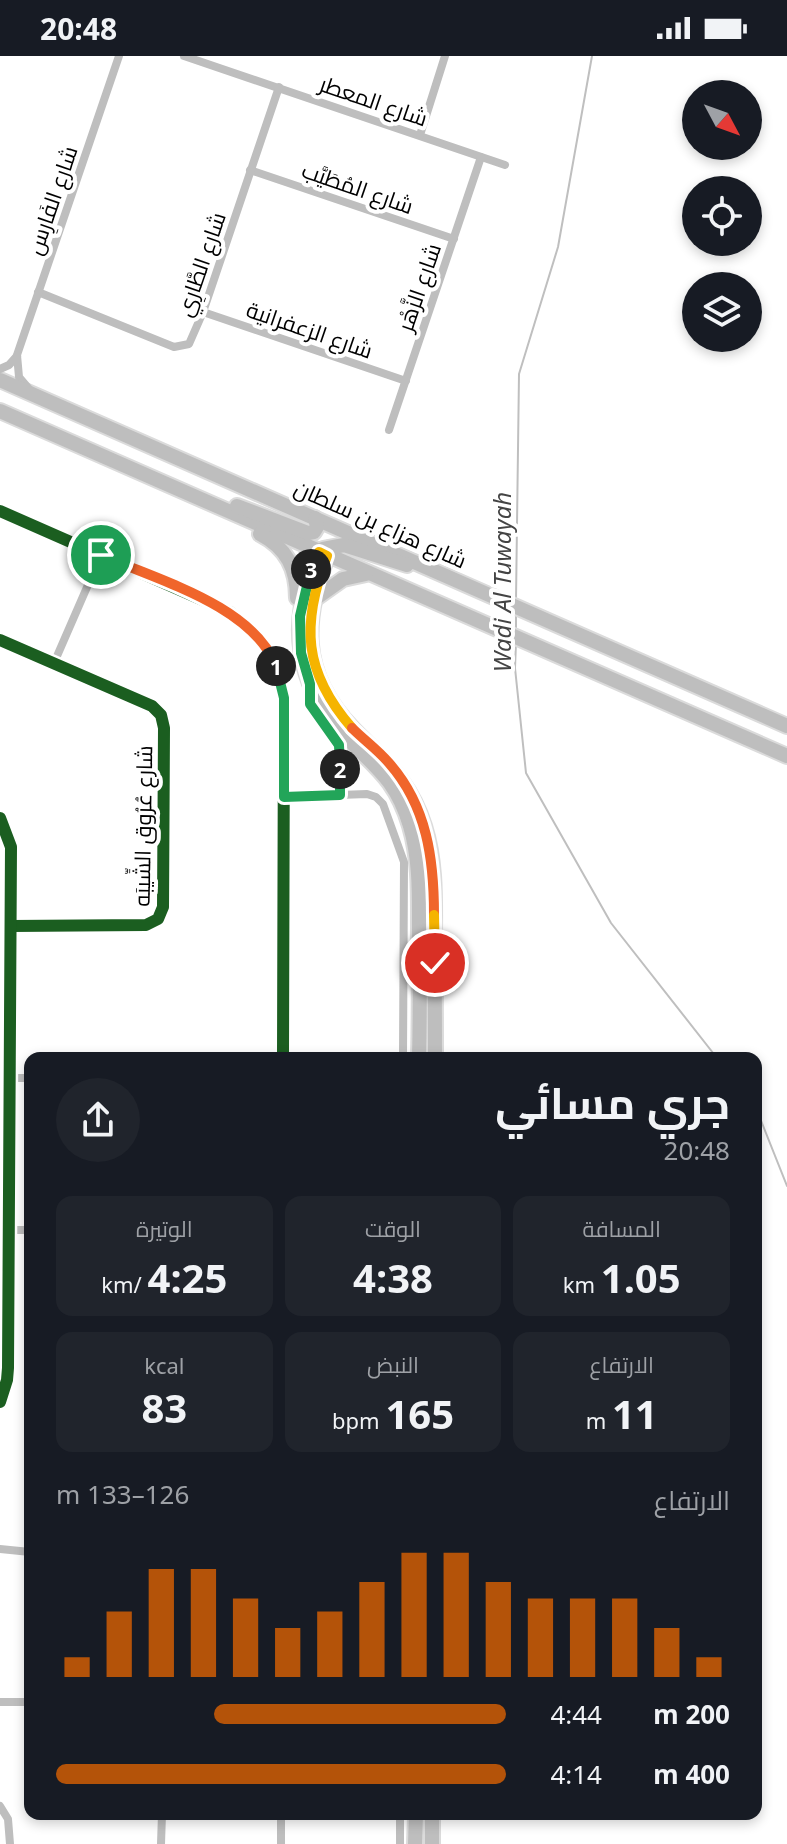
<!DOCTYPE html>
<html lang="ar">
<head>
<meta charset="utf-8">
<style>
	body { margin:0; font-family:"Noto Sans",Cairo,sans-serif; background:#20242c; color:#f1f3f6; direction:rtl; height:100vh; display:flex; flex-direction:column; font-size:30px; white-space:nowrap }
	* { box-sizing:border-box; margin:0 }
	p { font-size:26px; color:#9ea1a6 }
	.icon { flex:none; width:44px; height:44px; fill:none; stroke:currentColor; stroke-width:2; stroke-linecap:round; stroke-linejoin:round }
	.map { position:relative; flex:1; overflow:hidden; direction:ltr }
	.sheet { position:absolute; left:24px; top:996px; width:738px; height:768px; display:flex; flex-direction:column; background:#171b24; border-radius:16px; box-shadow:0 4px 12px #0003; direction:rtl }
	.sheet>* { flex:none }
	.needle { width:52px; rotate:131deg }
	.tools { position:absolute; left:682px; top:24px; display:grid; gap:16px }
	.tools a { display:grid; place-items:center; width:80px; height:80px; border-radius:50%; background:#171b24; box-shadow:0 4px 12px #0003; font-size:40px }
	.pin { position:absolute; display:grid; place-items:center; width:68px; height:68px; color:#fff; margin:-34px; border:4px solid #fff; border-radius:50%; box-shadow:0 2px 8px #0007 }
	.km { position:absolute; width:40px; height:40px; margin:-20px; border-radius:50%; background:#222; color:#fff; font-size:22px; line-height:40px; text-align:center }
	.round { display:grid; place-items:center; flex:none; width:84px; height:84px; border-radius:42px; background:#20242c }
	.headline { display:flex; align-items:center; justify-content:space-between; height:136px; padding:0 32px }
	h1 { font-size:44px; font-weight:700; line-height:60px }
	.metrics { display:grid; grid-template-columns:repeat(3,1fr); gap:12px; height:136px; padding:8px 32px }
	.metrics div { display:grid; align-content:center; border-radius:16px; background:#20242c; text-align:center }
	.metrics b { font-size:40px; font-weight:700 }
	.metrics small { font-size:22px; font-weight:400 }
	.metrics p { font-size:22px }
	.chart { height:224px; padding:16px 32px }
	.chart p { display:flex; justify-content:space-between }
	.chart svg { width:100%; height:144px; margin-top:8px; stroke:#b45309; stroke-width:6 }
	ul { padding:0 32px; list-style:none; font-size:26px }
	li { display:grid; grid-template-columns:128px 96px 1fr; align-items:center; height:60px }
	li i { height:20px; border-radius:10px; background:#b45309 }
	.status { display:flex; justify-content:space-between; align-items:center; height:56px; padding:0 40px; background:#171b24; direction:ltr }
	.status svg { height:22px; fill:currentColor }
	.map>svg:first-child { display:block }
</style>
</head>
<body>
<div class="status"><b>20:48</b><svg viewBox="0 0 49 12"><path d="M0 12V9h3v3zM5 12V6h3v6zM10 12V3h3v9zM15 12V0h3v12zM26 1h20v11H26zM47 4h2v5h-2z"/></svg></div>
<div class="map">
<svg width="787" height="1788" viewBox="0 0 787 1788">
	<rect width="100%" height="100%" fill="#fff"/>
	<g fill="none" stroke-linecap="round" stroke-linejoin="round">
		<!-- stream -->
		<g stroke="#bfbfbf" stroke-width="2">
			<path d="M516,544L519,318L558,191L592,0"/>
			<path d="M516,572V559"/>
			<path d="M516,587L515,612L526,717L611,867L717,1002"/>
			<path d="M756,1052L787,1130"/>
		</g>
		<!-- primary casing -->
		<g stroke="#dbdbdb" stroke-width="18">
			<g id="primary">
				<path d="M0,324L787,670"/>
				<path d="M0,355L787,700"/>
				<path d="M237,450L308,477L314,476L317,471L315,462"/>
				<path d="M260,478C287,492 297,513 297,542"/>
				<path d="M330,492C304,562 297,615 353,673C384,705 410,725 424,770C436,808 434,846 434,886C435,924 435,963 435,1002"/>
				<path d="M407,509L344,489L323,493C309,507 305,529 302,549C294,597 309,643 343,678C375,711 396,723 410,770C420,804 419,839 419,873C420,916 420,959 419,1002"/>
				<path d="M312,545L343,523L366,518"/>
				<path d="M415,1788L416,1758"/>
				<path d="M432,1788V1758"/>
			</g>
		</g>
		<!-- street -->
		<g stroke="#bebebe" stroke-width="8">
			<path d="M184,0L505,109"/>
			<path d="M420,79L445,0"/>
			<path d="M250,114L454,183"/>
			<path d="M38,236L174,291L189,288L203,256L279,31"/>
			<path d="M203,256L406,325"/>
			<path d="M0,313L9,309L17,300"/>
			<path d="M30,334L19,321L17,299L119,0"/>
			<path d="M389,374L481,101"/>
			<path d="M0,455L230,556C261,579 277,604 284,642L283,1002"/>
			<path d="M0,584L152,650L161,659L164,672L163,851L158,863L146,869L11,870"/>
			<path d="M54,607L101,499"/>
			<path d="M308,632L310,648L340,694V739"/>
			<path d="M284,741L367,738L376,741L383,748L404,806L403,1002"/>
			<path d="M0,762L11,791L8,1312L7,1324L0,1346"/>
			<path d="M10,1022H30"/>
			<path d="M9,1174H30"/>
			<path d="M0,1493L30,1496"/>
			<path d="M0,1646H30"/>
			<path d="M0,1750L8,1763L10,1788"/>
			<path d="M281,1758V1788"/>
			<path d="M400,1787V1758"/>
			<path d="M161,1788L162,1758"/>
		</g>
		<!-- primary -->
		<use href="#primary" stroke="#bebebe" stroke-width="14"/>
		<!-- cycleway casing -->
		<g stroke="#fff" stroke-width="17">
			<g id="cycleway">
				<path d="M0,455L230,556C261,579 277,604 284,642L283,1002"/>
				<path d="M0,584L152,650L161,659L164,672L163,851L158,863L146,869L11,870"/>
				<path d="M0,762L11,791L8,1312L7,1324L0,1346"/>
			</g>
		</g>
		<!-- cycleway -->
		<use href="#cycleway" stroke="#1b5e20" stroke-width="12"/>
	</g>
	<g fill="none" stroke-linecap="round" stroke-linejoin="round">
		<!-- split-1 casing -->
		<g stroke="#fff" stroke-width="16">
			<path id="split-1" d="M101,499C157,524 252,549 276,610"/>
		</g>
		<!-- split-2 casing -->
		<g stroke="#fff" stroke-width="16">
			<path id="split-2" d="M276,610L284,642V741L340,739V713"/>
		</g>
		<!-- split-3 casing -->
		<g stroke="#fff" stroke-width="16">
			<path id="split-3" d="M311,513L300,560L301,597L310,628V648L339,689L340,713"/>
		</g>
		<!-- split-4 casing -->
		<g stroke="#fff" stroke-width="16">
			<path id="split-4" d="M311,513L319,496L327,500C301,568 303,616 352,672"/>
		</g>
		<!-- split-5 casing -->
		<g stroke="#fff" stroke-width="16">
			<path id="split-5" d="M352,672C364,684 378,694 389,707C427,750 434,803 434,859"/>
		</g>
		<!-- split-6 casing -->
		<g stroke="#fff" stroke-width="16">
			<path id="split-6" d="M434,859L435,907"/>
		</g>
		<!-- split-1 -->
		<use href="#split-1" stroke="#f0652b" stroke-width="10"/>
		<!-- split-2 -->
		<use href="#split-2" stroke="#22a559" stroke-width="10"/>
		<!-- split-3 -->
		<use href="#split-3" stroke="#22a559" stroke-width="10"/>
		<!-- split-4 -->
		<use href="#split-4" stroke="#f5b400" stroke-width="10"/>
		<!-- split-5 -->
		<use href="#split-5" stroke="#f0652b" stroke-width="10"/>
		<!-- split-6 -->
		<use href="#split-6" stroke="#f5b400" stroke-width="10"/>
	</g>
	<g text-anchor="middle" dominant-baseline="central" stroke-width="8" stroke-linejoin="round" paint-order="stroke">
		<!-- street labels -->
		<g font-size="22" fill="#000" stroke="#fff">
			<text transform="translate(374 44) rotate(19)">شارع المعطر</text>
			<text transform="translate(358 131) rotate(19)">شارع المُطَيَّب</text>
			<text transform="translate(51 144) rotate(-71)">شارع الفَارِس</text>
			<text transform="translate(200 208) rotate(-71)">شارع الطَّارِي</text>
			<text transform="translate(418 231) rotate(-71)">شارع الزَّهْر</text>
			<text transform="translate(310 273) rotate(19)">شارع الزعفرانية</text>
			<text transform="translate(381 467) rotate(24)">شارع هزاع بن سلطان</text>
			<text transform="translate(142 770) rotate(-89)">شارع عُرُوق الشِّيبَه</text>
		</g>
		<!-- water labels -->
		<g font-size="24" font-style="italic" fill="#444" stroke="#fff">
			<text transform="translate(501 526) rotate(-90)">Wadi Al Tuwayah</text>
		</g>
	</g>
</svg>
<div class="tools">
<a><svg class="needle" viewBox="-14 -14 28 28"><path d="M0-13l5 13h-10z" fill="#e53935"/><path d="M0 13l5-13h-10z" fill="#9ea1a6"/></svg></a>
<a><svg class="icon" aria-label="locate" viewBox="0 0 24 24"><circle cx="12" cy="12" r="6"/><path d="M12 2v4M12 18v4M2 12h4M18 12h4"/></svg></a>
<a><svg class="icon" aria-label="layers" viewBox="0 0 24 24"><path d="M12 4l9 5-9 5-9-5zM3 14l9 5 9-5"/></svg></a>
</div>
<div class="pin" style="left:101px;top:499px;background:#1e9e55"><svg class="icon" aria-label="arrive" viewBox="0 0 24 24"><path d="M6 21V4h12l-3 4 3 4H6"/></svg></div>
<div class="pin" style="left:435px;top:907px;background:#d93025"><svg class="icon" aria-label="check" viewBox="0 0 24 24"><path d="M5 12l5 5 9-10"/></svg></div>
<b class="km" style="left:276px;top:610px">1</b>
<b class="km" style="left:340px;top:713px">2</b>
<b class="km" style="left:311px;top:513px">3</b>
<section class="sheet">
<div class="headline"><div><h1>جري مسائي</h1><p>20:48</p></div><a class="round"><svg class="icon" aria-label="share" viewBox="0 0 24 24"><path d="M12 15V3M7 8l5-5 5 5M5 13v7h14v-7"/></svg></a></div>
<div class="metrics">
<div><p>المسافة</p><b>1.05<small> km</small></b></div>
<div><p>الوقت</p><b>4:38</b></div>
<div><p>الوتيرة</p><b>4:25<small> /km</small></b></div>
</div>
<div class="metrics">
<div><p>الارتفاع</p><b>11<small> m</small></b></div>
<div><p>النبض</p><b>165<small> bpm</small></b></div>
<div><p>kcal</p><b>83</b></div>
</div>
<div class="chart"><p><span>الارتفاع</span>126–133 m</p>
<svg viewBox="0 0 160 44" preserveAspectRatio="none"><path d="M5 44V38M15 44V24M25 44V11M35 44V11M45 44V20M55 44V29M65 44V24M75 44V15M85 44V6M95 44V6M105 44V15M115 44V20M125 44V20M135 44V20M145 44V29M155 44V38"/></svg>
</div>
<ul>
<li><b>200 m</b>4:44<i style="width:65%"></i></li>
<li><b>400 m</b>4:14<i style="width:100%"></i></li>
</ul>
</section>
</div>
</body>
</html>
